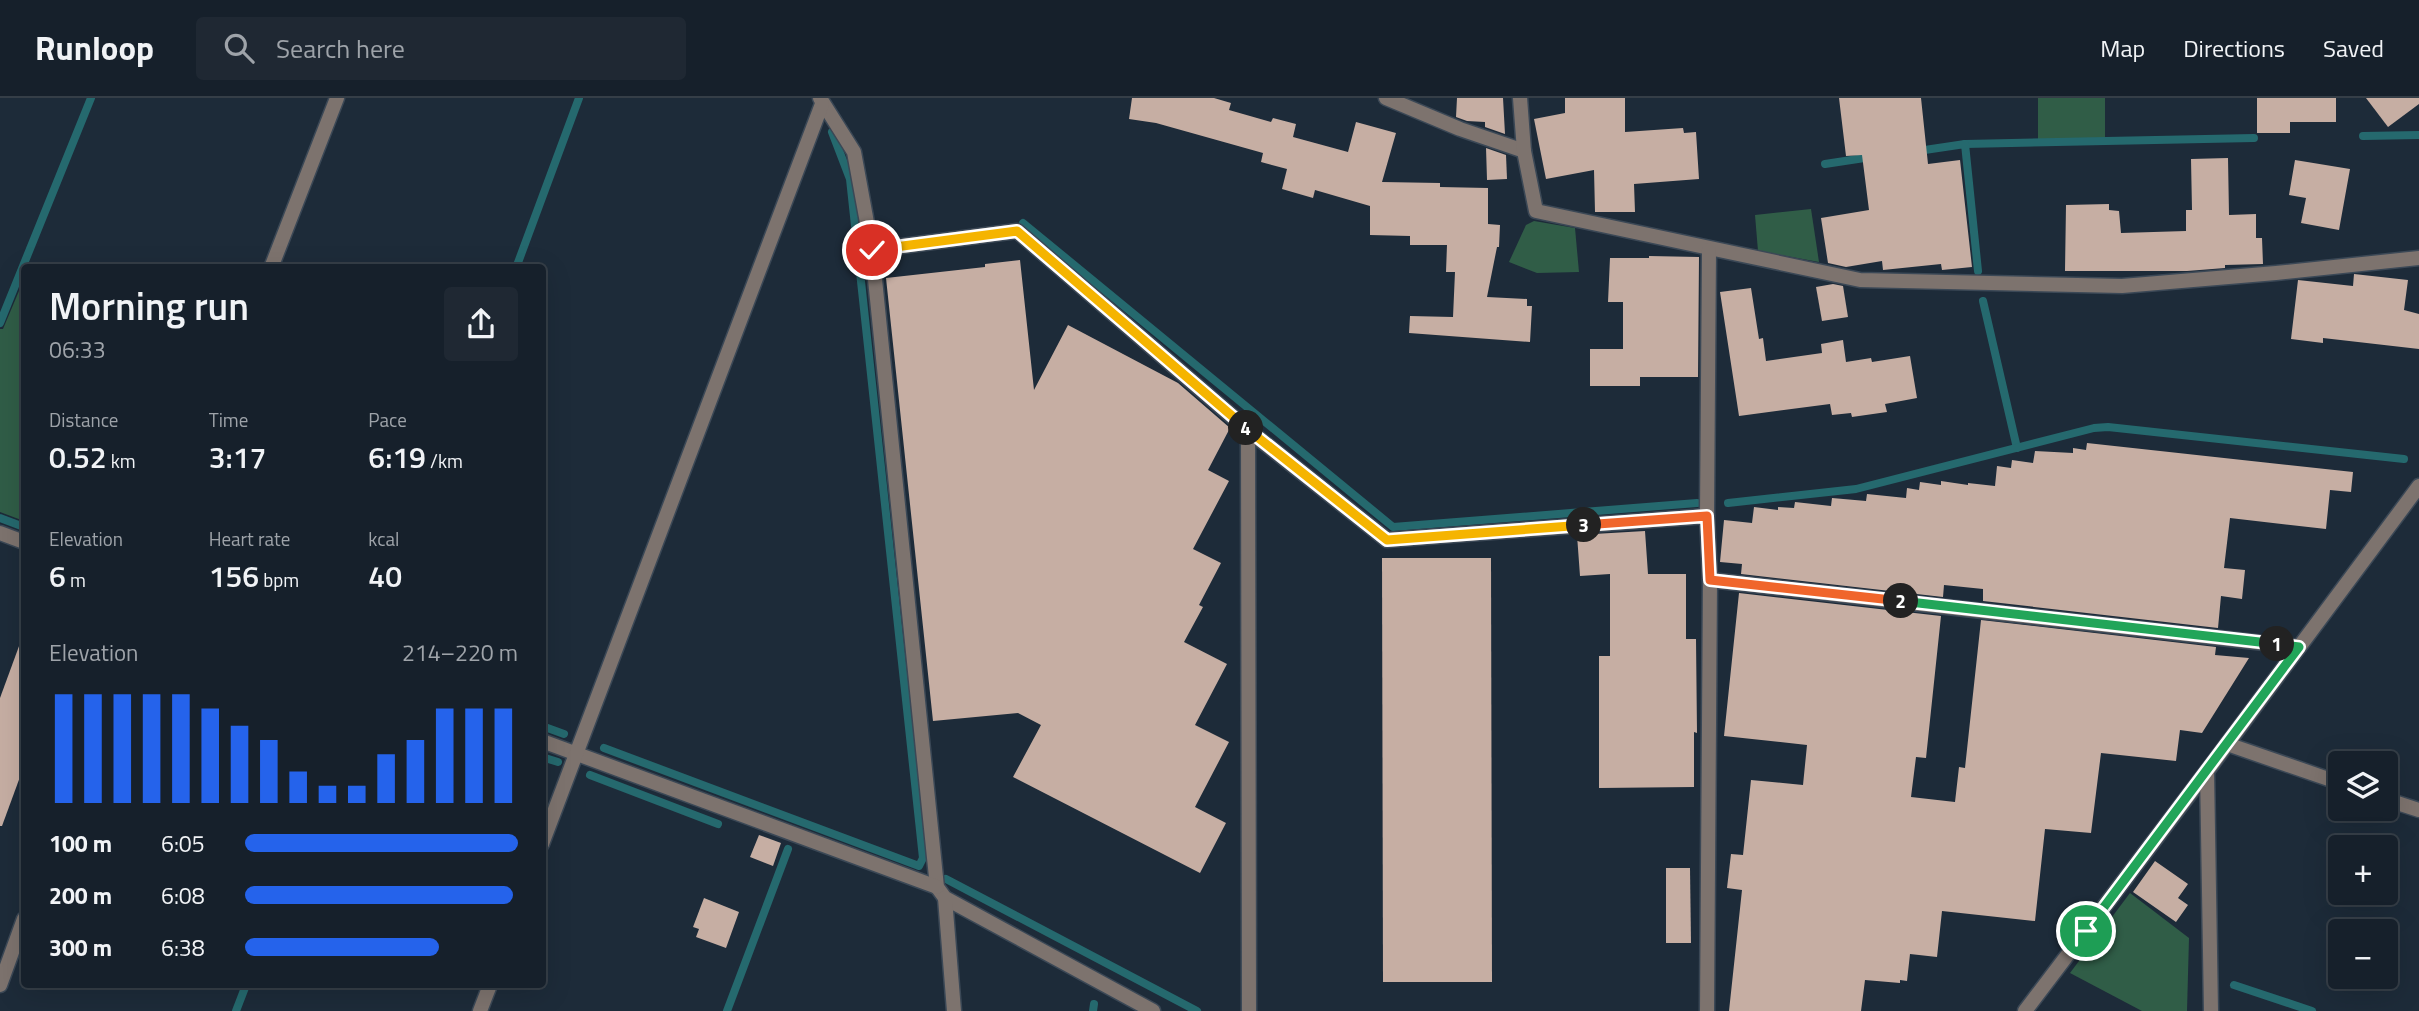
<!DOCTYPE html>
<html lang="en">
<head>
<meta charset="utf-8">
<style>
	body { margin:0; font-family:"Titillium Web",sans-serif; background:#1f2833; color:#f1f3f6; height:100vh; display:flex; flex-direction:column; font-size:26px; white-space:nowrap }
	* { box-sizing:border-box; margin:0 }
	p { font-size:23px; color:#9ea3a9 }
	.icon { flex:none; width:38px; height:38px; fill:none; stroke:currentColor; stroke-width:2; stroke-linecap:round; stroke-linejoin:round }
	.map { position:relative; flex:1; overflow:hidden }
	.side { position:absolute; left:21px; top:166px; width:525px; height:724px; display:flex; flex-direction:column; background:#16202b; border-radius:7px; box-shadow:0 7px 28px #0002,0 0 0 2px #353e47 }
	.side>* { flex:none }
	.buttons { position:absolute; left:2328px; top:653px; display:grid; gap:14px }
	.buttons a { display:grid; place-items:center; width:70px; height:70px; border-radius:7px; background:#16202b; box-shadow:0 7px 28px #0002,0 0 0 2px #353e47; font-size:35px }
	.pin { position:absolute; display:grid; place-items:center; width:60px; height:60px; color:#fff; margin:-30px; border:4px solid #fff; border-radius:50%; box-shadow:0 2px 7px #0007 }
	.km { position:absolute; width:35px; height:35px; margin:-18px; border-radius:50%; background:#222; color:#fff; font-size:19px; line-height:35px; text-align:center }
	.round { display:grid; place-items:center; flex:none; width:74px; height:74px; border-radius:7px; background:#1f2833 }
	.summary { display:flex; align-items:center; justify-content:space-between; height:119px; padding:0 28px }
	h1 { font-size:38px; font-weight:600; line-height:52px }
	.stats { display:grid; grid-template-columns:repeat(3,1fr); gap:10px; height:119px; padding:7px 28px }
	.stats div { display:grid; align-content:center }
	.stats b { font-size:30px; font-weight:600 }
	.stats small { font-size:19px; font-weight:400 }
	.stats p { font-size:19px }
	.chart { height:196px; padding:14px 28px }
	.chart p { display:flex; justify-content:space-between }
	.chart svg { width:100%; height:126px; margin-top:7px; stroke:#2563eb; stroke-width:6 }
	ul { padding:0 28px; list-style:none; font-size:23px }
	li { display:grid; grid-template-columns:112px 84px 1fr; align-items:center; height:52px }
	li i { height:18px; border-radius:9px; background:#2563eb }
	header { display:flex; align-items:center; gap:42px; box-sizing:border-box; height:98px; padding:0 35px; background:#16202b; border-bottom:2px solid #353e47 }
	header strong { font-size:33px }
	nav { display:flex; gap:38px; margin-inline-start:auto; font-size:24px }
	.search { width:490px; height:63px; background:#1f2833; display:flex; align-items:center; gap:18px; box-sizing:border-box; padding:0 24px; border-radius:7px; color:#9ea3a9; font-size:26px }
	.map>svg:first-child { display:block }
</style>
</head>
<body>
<header>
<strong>Runloop</strong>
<div class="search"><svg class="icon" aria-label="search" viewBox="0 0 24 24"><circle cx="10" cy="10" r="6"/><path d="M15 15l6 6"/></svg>Search here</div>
<nav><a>Map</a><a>Directions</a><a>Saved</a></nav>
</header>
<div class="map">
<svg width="2419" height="913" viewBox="0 0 2419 913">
	<rect width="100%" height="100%" fill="#1d2b39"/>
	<!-- green -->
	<g fill="#305d47">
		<rect x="2038" y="0" width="67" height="41"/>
		<path d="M1811,111L1819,164L1758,153L1755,117Z"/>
		<path d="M1534,123L1575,130L1579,174L1537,175L1509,164L1526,127Z"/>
		<path d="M24,181V423L0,414V231H3Z"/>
		<path d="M2130,795L2189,840L2187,913H2142L2070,875Z"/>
	</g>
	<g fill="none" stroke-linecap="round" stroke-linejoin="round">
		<!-- stream -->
		<g stroke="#25696e" stroke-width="8">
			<path d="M2363,38L2419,37"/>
			<path d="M1965,46L2254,40"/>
			<path d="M1918,53L1965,46L1978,173"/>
			<path d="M1825,66L1871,59"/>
			<path d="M1023,125L1393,429L1697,405"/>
			<path d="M516,170L579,0"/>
			<path d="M1983,203L2017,350"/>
			<path d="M0,225L91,0"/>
			<path d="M1728,405L1856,391L2094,330L2108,329L2404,361"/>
			<path d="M0,420L24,429"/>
			<path d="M542,628L564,636"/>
			<path d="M604,650L919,768L923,760L850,81L832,34"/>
			<path d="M542,659L558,664"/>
			<path d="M590,677L718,726"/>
			<path d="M946,781L1197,913"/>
			<path d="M2234,887L2312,913"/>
			<path d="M236,913L246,887"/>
			<path d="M727,913L788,751"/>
			<path d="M1093,913L1094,906"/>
		</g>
	</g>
	<!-- building -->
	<g fill="#c6aea3">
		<path d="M1132,0H1214L1231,5L1229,12L1271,24L1273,20L1296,26L1293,39L1348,54L1356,24L1396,35L1382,84L1440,85V89L1488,90V126L1500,127L1499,149H1497L1487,199L1527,201V208H1532L1530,244L1409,235L1410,218L1453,219L1455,174H1446L1447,147H1410V138L1370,137V108L1315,92L1313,100L1282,91L1287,71L1261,64L1263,55L1156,25L1129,21Z"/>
		<path d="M1457,0H1503L1505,36L1485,29V24L1467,23L1456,19Z"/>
		<path d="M1565,0H1625V34L1683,30L1684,35L1696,34L1699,81L1634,86L1635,114H1595L1594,72L1546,81L1534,21L1565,15Z"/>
		<path d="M1839,0H1921L1928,66L1960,62L1972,169L1942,172L1941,166L1883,172L1882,163L1846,169L1828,165L1821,120L1869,112L1862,57L1846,58Z"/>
		<path d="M2257,0H2336V24H2290V35H2257Z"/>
		<path d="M2366,0H2419V6L2388,29Z"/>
		<path d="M1486,50L1506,57L1507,81L1487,82Z"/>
		<path d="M2228,60L2229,117L2256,116V140H2262L2263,166L2225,167V170L2187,173H2065L2066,107L2109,106V112L2119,113L2121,135L2186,133V112H2192L2191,61Z"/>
		<path d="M2295,62L2350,71L2339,132L2301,125L2306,100L2289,97Z"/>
		<path d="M1649,158L1699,159L1698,279H1640V288H1590V251H1623V204H1608L1610,160H1649Z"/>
		<path d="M1020,162L1034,292L1068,227L1178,285L1230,330L1208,372L1229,383L1193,451L1221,465L1199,507L1203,509L1184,544L1227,566L1195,627L1229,644L1195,709L1226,725L1200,775L1013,679L1041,627L1018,615L933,623L886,180L985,169V166Z"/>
		<path d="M2354,176L2408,182L2404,212L2419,216V251L2323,240V245L2291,241L2298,182L2353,188Z"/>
		<path d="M1833,186L1843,188L1848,219L1822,223L1816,189Z"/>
		<path d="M1751,190L1759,241L1763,240L1766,263L1822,255L1821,246L1843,242L1846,264L1871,260L1872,264L1910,258L1917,300L1885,306L1887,314L1852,319L1851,315L1832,317L1830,306L1739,318L1720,194Z"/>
		<path d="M2087,345L2353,374L2351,394L2330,392L2326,431L2230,420L2224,470L2245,472L2242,501L2221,498L2218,530L1983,503V491L1944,487L1943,499L1741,476L1742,466L1720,464L1724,422L1752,425L1754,409L1778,412V409L1794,410L1795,404L1831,408L1832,400L1866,403L1867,396L1906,400L1907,390L1919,392L1920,384L1941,387V383L1968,387V385L1995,388L1997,368L2011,370L2012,362L2033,365L2035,353L2073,355V350L2086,352Z"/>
		<path d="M1645,433L1648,476H1686V541H1696L1697,635L1694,634V689L1599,690V558H1610V476L1580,478L1577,437Z"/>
		<path d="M1382,460H1491L1492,884H1383Z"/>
		<path d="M1739,495L1941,518L1926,660L1916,659L1911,699L1955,704L1959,669L1965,670L1981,522L2216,549L2215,557L2249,560L2202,635L2180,632L2176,663L2101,655L2091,735L2045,731L2035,823L1942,813L1937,859L1910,856L1907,883L1900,882V885L1865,882L1861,913H1729L1742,792L1727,790L1731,756L1743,757L1751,682L1803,687L1807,647L1724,638Z"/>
		<path d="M22,540H24V668L2,728H0V600Z"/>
		<path d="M759,737L781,745L773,768L750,759Z"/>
		<path d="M2155,763L2188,786L2178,800L2188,807L2176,824L2133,794Z"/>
		<path d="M1666,770H1690L1691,845H1666Z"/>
		<path d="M704,800L739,814L726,850L696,839L699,831L693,829Z"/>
	</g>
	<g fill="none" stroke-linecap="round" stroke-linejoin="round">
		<!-- minor casing -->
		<g stroke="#3b4856" stroke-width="17">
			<g id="minor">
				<path d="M820,0L854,54L872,152L937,789L945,800L1153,913"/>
				<path d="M1386,0L1460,31L1524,53"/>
				<path d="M1520,0L1524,53L1536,113L1860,182L2122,188L2276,175L2419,160"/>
				<path d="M872,152L1017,133L1248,332L1387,442L1707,418L1710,482L1707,913"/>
				<path d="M271,170L337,0"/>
				<path d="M1248,332L1249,913"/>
				<path d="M1707,418L1709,152"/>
				<path d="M0,435L24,444"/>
				<path d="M1710,482L2299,549"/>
				<path d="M542,643L937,789"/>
				<path d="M2227,646L2340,685"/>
				<path d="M2207,673L2211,913"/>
				<path d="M2385,701L2419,712"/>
				<path d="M542,746L822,6"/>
				<path d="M945,800L954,913"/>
				<path d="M0,887L24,821"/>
				<path d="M480,913L490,887"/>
			</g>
		</g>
		<!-- tertiary casing -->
		<g stroke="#3b4856" stroke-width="17">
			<path id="tertiary" d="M2025,913L2207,673L2419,388"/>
		</g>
		<!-- minor -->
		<use href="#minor" stroke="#7d736e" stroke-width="14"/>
		<!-- tertiary -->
		<use href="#tertiary" stroke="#7d736e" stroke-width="14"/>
	</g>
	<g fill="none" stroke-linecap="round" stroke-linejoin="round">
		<!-- split-1 casing -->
		<g stroke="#fff" stroke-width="14">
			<path id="split-1" d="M2086,833L2299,549L2277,546"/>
		</g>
		<!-- split-2 casing -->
		<g stroke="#fff" stroke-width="14">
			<path id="split-2" d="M1901,503L2277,546"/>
		</g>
		<!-- split-3 casing -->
		<g stroke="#fff" stroke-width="14">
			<path id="split-3" d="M1584,427L1707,418L1710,482L1901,503"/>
		</g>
		<!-- split-4 casing -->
		<g stroke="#fff" stroke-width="14">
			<path id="split-4" d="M1246,330L1387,442L1584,427"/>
		</g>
		<!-- split-5 casing -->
		<g stroke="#fff" stroke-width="14">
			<path id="split-5" d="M872,152L1017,133L1246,330"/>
		</g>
		<!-- split-1 -->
		<use href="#split-1" stroke="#22a559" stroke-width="9"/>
		<!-- split-2 -->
		<use href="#split-2" stroke="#22a559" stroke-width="9"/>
		<!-- split-3 -->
		<use href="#split-3" stroke="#f0652b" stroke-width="9"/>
		<!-- split-4 -->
		<use href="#split-4" stroke="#f5b400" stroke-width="9"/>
		<!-- split-5 -->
		<use href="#split-5" stroke="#f5b400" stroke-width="9"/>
	</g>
</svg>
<div class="buttons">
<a><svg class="icon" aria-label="layers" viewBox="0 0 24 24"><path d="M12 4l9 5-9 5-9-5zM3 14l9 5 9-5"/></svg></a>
<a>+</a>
<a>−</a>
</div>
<div class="pin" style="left:2086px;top:833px;background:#1e9e55"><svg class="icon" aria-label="arrive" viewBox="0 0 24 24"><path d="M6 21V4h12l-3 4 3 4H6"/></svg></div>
<div class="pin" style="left:872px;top:152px;background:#d93025"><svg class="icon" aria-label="check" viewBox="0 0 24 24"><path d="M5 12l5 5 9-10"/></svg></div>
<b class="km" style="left:2277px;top:546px">1</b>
<b class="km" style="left:1901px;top:503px">2</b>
<b class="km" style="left:1584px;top:427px">3</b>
<b class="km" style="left:1246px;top:330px">4</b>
<section class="side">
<div class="summary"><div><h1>Morning run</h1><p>06:33</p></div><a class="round"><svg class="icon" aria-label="share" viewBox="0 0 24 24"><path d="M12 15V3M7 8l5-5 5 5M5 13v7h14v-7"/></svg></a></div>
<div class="stats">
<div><p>Distance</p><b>0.52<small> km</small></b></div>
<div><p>Time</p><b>3:17</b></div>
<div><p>Pace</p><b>6:19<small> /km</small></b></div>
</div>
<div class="stats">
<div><p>Elevation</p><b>6<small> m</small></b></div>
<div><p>Heart rate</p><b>156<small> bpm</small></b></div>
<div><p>kcal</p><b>40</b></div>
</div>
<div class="chart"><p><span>Elevation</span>214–220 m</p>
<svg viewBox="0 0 160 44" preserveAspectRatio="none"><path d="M5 44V6M15 44V6M25 44V6M35 44V6M45 44V6M55 44V11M65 44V17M75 44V22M85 44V33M95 44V38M105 44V38M115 44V27M125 44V22M135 44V11M145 44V11M155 44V11"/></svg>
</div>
<ul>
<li><b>100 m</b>6:05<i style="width:100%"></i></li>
<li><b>200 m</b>6:08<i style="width:98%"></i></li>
<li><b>300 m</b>6:38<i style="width:71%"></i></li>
</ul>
</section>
</div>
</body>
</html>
